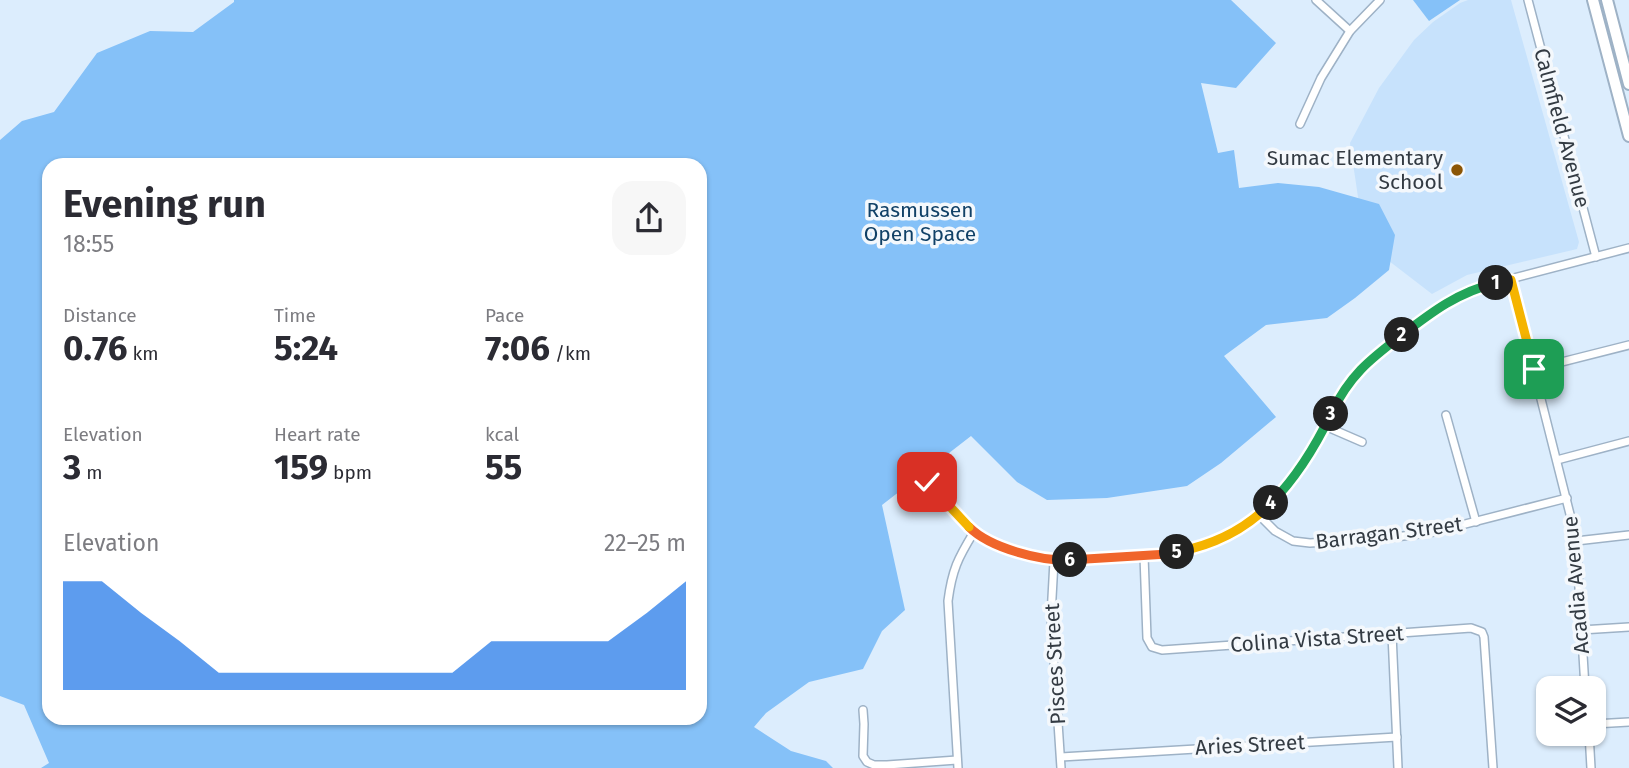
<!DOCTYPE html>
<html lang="en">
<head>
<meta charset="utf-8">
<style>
	body { margin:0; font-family:"Fira Sans",sans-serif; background:#f7f7f7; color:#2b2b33; height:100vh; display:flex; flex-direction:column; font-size:26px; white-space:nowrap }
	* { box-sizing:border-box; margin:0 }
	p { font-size:23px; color:#7c7c81 }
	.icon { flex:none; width:38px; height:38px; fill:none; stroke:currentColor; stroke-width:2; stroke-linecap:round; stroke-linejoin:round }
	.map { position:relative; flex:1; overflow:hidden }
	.drawer { position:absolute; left:42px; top:158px; width:665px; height:567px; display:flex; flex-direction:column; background:#fff; border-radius:21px; box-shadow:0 2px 5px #0004 }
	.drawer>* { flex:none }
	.fabs { position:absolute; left:1536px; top:676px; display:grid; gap:14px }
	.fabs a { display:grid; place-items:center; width:70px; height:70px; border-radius:14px; background:#fff; box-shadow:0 2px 5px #0004; font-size:35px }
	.pin { position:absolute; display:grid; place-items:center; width:60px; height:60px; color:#fff; margin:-30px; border-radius:14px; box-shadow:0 4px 10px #0006 }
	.km { position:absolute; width:35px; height:35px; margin:-18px; border-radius:50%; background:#222; color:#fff; font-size:19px; line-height:35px; text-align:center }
	.round { display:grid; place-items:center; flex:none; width:74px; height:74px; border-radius:21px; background:#f7f7f7 }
	.headline { display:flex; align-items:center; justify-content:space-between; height:119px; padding:0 21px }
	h1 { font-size:38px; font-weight:700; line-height:52px }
	.figures { display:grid; grid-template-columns:repeat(3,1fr); gap:10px; height:119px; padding:7px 21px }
	.figures div { display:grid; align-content:center }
	.figures b { font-size:35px; font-weight:700 }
	.figures small { font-size:19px; font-weight:400 }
	.figures p { font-size:19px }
	.chart { height:196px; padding:14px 21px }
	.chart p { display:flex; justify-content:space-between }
	.chart svg { width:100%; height:126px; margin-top:7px; fill:#1a73e8; opacity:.7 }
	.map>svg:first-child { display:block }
</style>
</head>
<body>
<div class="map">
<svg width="1629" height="768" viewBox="0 0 1629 768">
	<rect width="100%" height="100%" fill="#dcedfd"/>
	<!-- built -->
	<path fill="#c7e2fc" d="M1468,0H1511L1579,242L1577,249L1467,275L1432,294L1389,261L1369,252L1358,197L1350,143L1379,88L1414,40L1433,22L1460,3Z"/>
	<!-- green -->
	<g fill="#85c1f8" fill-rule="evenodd">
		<path d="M234,0H1231L1276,43L1236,88L1201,83L1218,153L1234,150L1239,188L1278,183L1319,187L1379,204L1395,235L1389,270L1355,298L1327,318L1266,325L1224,356L1276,417L1221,463L1187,486L1107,498L1047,500L1017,482L971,436L882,505L905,610L882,631L863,669L809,682L766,713L754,727L791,751L826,761L833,768H41L49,763L24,705L0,696V140L22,121L54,112L97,53L150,31L193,32L234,2ZM49,164H700V718H49Z"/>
		<path d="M1413,0H1460L1429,21Z"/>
	</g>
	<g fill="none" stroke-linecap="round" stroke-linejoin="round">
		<!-- minor casing -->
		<g stroke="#9eb2c6" stroke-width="10">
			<g id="minor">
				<path d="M1316,0L1350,31"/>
				<path d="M1528,0L1596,257"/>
				<path d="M1300,124L1321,78L1350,31L1380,0"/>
				<path d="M1511,280L1576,538L1585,688"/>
				<path d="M1534,369L1629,345"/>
				<path d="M1446,415L1476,522"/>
				<path d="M1325,426L1362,442"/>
				<path d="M1557,460L1629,441"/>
				<path d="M927,482L974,532L996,544L1020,552L1054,561L1168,554L1210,544L1231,534L1259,515L1279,495L1307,457L1325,426L1340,395L1353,377L1370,359L1425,317L1453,299L1483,286L1629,248"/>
				<path d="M1259,515L1275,531L1293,541L1310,543L1388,538L1434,532L1567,498"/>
				<path d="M1576,541L1629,535"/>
				<path d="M1144,556L1147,638L1152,647L1162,650L1471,628L1482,632L1484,637L1493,768"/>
				<path d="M1054,561L1051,616L1061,768"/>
				<path d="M1581,630L1629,627"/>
				<path d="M1392,634L1398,768"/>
				<path d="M863,710L864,724L863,756L867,762L874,765H887L957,760"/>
				<path d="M1594,724L1629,722"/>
				<path d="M1589,733L1591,768"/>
				<path d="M1061,757L1397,737"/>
				<path d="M958,768L948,601C952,570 958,558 974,532"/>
			</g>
		</g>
		<!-- secondary casing -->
		<g stroke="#9eb2c6" stroke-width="14">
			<g id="secondary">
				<path d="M1593,0L1629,136"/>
				<path d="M1607,0L1629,84"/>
			</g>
		</g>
		<!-- minor -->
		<use href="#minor" stroke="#fff" stroke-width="7"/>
		<!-- secondary -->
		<use href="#secondary" stroke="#fff" stroke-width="10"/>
	</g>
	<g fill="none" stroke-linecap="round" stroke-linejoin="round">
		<!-- split-1 casing -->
		<g stroke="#fff" stroke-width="14">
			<path id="split-1" d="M1496,283L1511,280L1534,369"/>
		</g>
		<!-- split-2 casing -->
		<g stroke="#fff" stroke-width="14">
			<path id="split-2" d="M1402,335C1432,312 1458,292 1496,283"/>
		</g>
		<!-- split-3 casing -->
		<g stroke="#fff" stroke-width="14">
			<path id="split-3" d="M1331,414C1349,376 1369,360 1402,335"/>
		</g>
		<!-- split-4 casing -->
		<g stroke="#fff" stroke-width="14">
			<path id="split-4" d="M1271,503C1296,478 1316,445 1331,414"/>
		</g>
		<!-- split-5 casing -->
		<g stroke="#fff" stroke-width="14">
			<path id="split-5" d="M1177,552C1213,545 1246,529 1271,503"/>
		</g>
		<!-- split-6 casing -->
		<g stroke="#fff" stroke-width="14">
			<path id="split-6" d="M1070,560L1168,554L1177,552"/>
		</g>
		<!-- split-7 casing -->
		<g stroke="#fff" stroke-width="14">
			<path id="split-7" d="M969,527C990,548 1040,561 1070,560"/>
		</g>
		<!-- split-8 casing -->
		<g stroke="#fff" stroke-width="14">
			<path id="split-8" d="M927,482L969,527"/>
		</g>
		<!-- split-1 -->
		<use href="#split-1" stroke="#f5b400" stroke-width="9"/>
		<!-- split-2 -->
		<use href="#split-2" stroke="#22a559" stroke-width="9"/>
		<!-- split-3 -->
		<use href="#split-3" stroke="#22a559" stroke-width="9"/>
		<!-- split-4 -->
		<use href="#split-4" stroke="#22a559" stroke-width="9"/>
		<!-- split-5 -->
		<use href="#split-5" stroke="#f5b400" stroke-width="9"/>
		<!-- split-6 -->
		<use href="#split-6" stroke="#f0652b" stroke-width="9"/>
		<!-- split-7 -->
		<use href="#split-7" stroke="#f0652b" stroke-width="9"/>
		<!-- split-8 -->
		<use href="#split-8" stroke="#f5b400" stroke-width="9"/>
	</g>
	<!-- markers -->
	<circle fill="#8b5505" stroke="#f4f8fc" stroke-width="2.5" cx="1457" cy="170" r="7"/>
	<g text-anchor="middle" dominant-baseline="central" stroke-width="7" stroke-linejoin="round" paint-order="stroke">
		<!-- street labels -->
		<g font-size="21" fill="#333b43" stroke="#f4f8fc">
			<text transform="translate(1562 128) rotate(75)">Calmfield Avenue</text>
			<text transform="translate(1389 533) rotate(-7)">Barragan Street</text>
			<text transform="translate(1576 585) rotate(-95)">Acadia Avenue</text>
			<text transform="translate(1317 639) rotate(-4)">Colina Vista Street</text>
			<text transform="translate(1055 664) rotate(-93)">Pisces Street</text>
			<text transform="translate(1250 745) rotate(-3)">Aries Street</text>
		</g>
		<!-- poi labels -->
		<g font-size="21" fill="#333b43" stroke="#f4f8fc" text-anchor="end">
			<text x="1443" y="158">Sumac Elementary<tspan x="1443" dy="24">School</tspan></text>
		</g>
		<!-- park labels -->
		<g font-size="21" fill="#114167" stroke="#f4f8fc">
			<text x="920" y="210">Rasmussen<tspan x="920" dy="24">Open Space</tspan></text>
		</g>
	</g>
</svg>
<div class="fabs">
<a><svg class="icon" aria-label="layers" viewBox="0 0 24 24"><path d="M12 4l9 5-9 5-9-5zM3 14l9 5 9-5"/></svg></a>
</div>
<div class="pin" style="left:1534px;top:369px;background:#1e9e55"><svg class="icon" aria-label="arrive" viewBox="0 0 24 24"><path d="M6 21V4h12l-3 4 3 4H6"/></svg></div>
<div class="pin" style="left:927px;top:482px;background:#d93025"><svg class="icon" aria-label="check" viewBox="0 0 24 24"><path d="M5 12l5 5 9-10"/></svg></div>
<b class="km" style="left:1496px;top:283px">1</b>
<b class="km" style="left:1402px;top:335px">2</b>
<b class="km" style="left:1331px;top:414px">3</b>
<b class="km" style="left:1271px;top:503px">4</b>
<b class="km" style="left:1177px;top:552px">5</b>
<b class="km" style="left:1070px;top:560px">6</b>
<section class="drawer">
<div class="headline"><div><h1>Evening run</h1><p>18:55</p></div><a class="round"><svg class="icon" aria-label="share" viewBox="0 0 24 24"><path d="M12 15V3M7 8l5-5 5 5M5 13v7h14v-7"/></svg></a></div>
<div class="figures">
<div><p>Distance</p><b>0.76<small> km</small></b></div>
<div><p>Time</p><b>5:24</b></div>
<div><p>Pace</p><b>7:06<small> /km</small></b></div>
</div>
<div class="figures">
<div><p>Elevation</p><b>3<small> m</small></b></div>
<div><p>Heart rate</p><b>159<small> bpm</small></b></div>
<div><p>kcal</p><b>55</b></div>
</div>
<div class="chart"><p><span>Elevation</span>22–25 m</p>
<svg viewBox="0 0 160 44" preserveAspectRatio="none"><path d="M0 44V6L10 6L20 17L30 27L40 38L50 38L60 38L70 38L80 38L90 38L100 38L110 27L120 27L130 27L140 27L150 17L160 6V44z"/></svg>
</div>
</section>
</div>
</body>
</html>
